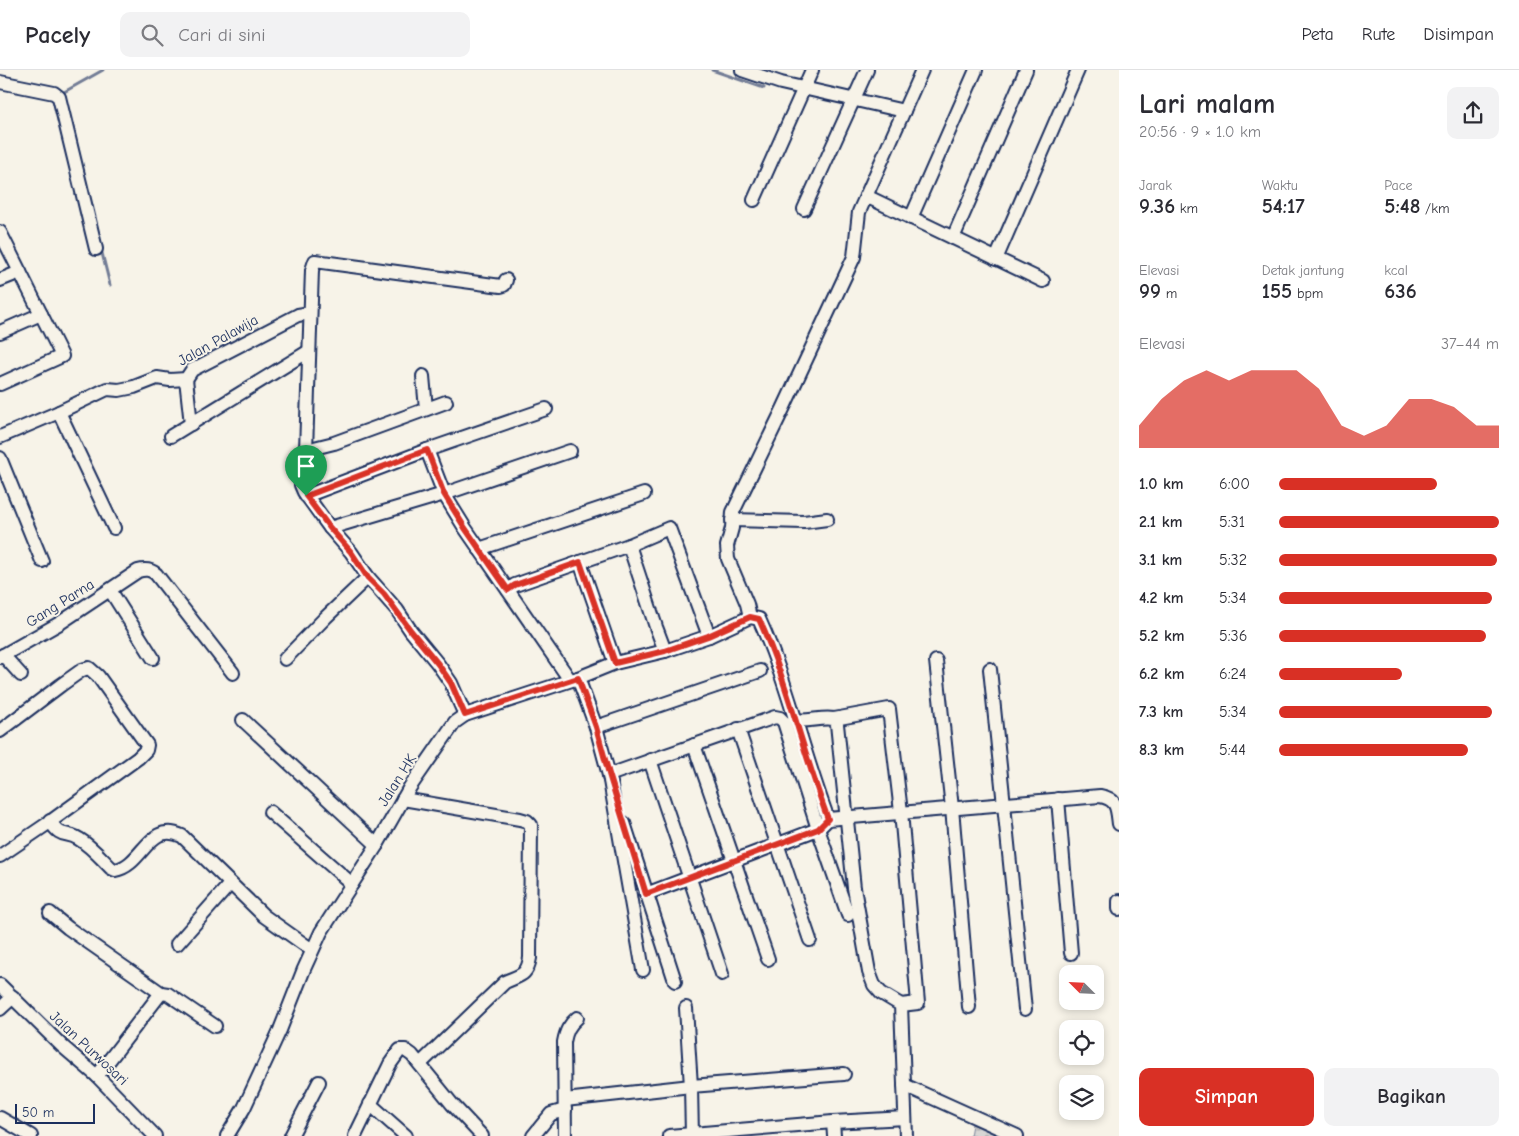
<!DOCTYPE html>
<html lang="id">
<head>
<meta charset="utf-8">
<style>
	body { margin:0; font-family:"Comic Neue",sans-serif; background:#f2f2f3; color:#2b2b33; height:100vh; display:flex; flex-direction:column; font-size:19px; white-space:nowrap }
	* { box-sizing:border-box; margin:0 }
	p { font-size:16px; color:#7c7c81 }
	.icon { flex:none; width:28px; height:28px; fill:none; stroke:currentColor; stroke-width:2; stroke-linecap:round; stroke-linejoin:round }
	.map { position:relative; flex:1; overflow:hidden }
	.drawer { display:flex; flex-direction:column; background:#fff; width:400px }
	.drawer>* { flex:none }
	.needle { width:32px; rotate:294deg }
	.tools { position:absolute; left:1059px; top:895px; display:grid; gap:10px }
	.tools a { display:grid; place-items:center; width:45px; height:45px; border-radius:10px; background:#fff; box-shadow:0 2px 8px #0003; font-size:25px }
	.scale { position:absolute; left:15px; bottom:12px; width:80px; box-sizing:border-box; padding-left:5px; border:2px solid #1b2f5e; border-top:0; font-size:14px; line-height:18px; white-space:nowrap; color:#1b2f5e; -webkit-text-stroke:4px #f7f3e8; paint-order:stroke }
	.pin { position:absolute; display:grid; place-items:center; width:42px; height:42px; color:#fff; margin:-51px -21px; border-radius:50% 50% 50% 0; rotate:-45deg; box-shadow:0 0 5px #0007 }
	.pin .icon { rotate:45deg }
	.round { display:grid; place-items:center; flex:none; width:52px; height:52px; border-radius:10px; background:#f2f2f3 }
	.headline { display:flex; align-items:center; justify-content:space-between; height:85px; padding:0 20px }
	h1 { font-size:28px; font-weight:700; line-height:38px }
	.figures { display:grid; grid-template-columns:repeat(3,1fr); gap:8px; height:85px; padding:5px 20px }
	.figures div { display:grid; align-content:center }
	.figures b { font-size:21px; font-weight:700 }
	.figures small { font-size:14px; font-weight:400 }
	.figures p { font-size:14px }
	.chart { height:140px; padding:10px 20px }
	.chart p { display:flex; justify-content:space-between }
	.chart svg { width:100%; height:90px; margin-top:5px; fill:#d93025; opacity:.7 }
	.action { display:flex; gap:10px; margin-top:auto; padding:10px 20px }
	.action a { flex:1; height:58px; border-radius:10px; background:#d93025; color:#fff; font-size:20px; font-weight:700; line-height:58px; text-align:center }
	.action a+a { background:#f2f2f3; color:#2b2b33 }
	ul { padding:0 20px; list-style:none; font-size:16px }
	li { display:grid; grid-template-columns:80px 60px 1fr; align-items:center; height:38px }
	li i { height:12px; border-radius:6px; background:#d93025 }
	header { display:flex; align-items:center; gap:30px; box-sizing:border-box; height:70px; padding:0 25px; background:#fff; border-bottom:1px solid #e1e1e2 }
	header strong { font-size:24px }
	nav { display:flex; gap:28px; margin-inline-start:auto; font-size:18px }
	.search { width:350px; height:45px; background:#f2f2f3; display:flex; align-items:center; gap:12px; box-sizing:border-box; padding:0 18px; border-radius:10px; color:#7c7c81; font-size:19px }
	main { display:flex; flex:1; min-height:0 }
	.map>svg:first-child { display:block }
</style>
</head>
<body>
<header>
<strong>Pacely</strong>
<div class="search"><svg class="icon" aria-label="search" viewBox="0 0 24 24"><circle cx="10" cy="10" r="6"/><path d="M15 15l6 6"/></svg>Cari di sini</div>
<nav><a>Peta</a><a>Rute</a><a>Disimpan</a></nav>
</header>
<main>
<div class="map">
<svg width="1119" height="1066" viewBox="0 0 1119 1066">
	<defs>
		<pattern id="cemetery-stones" width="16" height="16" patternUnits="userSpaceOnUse" patternTransform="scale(1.25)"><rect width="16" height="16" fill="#d7d6d4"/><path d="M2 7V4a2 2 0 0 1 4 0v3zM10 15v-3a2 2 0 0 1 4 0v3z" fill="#b8b8b8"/></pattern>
	</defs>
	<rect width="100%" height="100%" fill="#f7f3e8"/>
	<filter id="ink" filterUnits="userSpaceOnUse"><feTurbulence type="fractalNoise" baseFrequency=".02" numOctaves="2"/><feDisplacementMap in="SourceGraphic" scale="10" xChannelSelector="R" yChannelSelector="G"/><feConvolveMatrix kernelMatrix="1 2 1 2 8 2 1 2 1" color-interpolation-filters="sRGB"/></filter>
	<g filter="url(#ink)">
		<!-- cemetery -->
		<path fill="url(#cemetery-stones)" stroke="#798299" d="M972,1054L999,1066H970Z"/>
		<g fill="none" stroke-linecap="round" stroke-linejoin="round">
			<!-- stream -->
			<g stroke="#727c95" stroke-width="3">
				<path d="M712,0L764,18"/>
				<path d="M65,27L64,22L103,0"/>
				<path d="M101,179L110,215"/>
			</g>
			<!-- minor casing -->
			<g stroke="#1b2f5e" stroke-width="16">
				<g id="minor">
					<path d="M742,0L781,13L904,41"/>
					<path d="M0,12L54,23L59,27L96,179"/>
					<path d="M866,126L1043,211"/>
					<path d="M754,130L812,0"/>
					<path d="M804,139L867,0"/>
					<path d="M911,148L976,0"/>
					<path d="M0,162L62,286L0,314"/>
					<path d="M953,168L1026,0"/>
					<path d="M996,189L1078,0"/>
					<path d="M0,210L20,202"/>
					<path d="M0,262L41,244"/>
					<path d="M423,306L426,339"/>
					<path d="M186,309L191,354"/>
					<path d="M446,332L334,373L306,380L301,415L304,422L330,458L351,482L368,507L397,540L411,561L438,594L451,613L465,645"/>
					<path d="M546,339L427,380L444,424L465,458L570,610"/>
					<path d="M59,342L114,458"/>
					<path d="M171,366L309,281"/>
					<path d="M0,367L59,342L107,319L119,320L134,317L157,308L170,310L186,309L192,300L298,245L310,243"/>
					<path d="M306,380L312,200L315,191L501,216L504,215L506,210"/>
					<path d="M0,388L42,491"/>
					<path d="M306,426L427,380"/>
					<path d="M732,450L804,452L827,449"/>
					<path d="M330,458L444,424L570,381"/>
					<path d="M629,475L656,557L665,581"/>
					<path d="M479,479L644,424"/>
					<path d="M580,492L615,593"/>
					<path d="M110,520L153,588"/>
					<path d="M508,520L515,515L629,475L669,458L709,566"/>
					<path d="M3,585L21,605"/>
					<path d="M0,587L60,553L138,501C145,499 150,499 156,504L233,603"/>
					<path d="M285,589L326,547L368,507"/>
					<path d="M936,591L952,738L969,937"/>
					<path d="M990,599L1025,939"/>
					<path d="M578,608L596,657L611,713"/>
					<path d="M834,649L889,639L901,742L918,933L901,935"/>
					<path d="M243,650L377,775"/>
					<path d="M795,650C808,652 821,647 834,649L837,654L854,818L869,902L874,915L881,923L901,935L906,1066"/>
					<path d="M596,657L760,601"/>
					<path d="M738,659L810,870"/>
					<path d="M0,661L61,615L82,600L89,598L98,606L147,675L146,680L138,688L47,754L0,786"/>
					<path d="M694,675L768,889"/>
					<path d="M650,690L722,904"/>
					<path d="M403,729L520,749L527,751L531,755L530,888C527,906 520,905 505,912L420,994"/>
					<path d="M1058,729L1071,883"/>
					<path d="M270,742L352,814"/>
					<path d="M828,749C803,683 788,613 759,549L750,547L747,534L728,489L727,476L732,458L733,442L784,337L854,187L859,142L922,0"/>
					<path d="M50,751C62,770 65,760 79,769C91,776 101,788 111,798L115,800C143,796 148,750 182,766L264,846L312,880"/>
					<path d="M624,753L675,911"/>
					<path d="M646,824L818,759L828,749L1100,726C1118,729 1117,739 1119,754"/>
					<path d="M1119,831V839"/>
					<path d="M50,843L68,858L161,923L168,924L215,956"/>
					<path d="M177,874L230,814"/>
					<path d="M643,900L609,705L775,647L780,648L784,652L818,759L848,845"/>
					<path d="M0,915L62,976L97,1006L155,1066"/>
					<path d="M686,938L691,1016L692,1066"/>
					<path d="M0,939L13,927"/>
					<path d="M97,1006L161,923"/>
					<path d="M904,1015L1017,1066"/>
					<path d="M565,1030L691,1016L844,1004"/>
					<path d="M370,1034L406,1066"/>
					<path d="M0,1048L31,1066"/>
					<path d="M833,1052L834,1066"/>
					<path d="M227,1066L244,1038L280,960L304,899L321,862L377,775L410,717L455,652L465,645L578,608L615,593L665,581L709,566L750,547"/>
					<path d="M291,1066L319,1012"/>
					<path d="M355,1066L390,994L400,980H405L412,985L452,1034L482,1066"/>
					<path d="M533,1066L551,1044L565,1040"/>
					<path d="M565,1066L564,972C566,961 569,955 577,948"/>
					<path d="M669,1066L833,1052L905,1048"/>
				</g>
			</g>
			<!-- minor -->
			<use href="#minor" stroke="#f7f3e8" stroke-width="12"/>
		</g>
	</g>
	<g fill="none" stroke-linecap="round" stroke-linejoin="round" filter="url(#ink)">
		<!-- route casing -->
		<g stroke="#fff" stroke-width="10">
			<path id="route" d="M427,380L444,424L465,458L508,520L515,515L580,492L615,593L665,581L708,566L750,547L759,549C788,613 803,683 828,749L818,759L646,824L609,704L596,657L578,608L465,645L451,613L438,594L411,561L384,524L368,508L351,482L330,458L306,426Z"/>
		</g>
		<!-- route -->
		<use href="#route" stroke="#d93025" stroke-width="6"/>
	</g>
	<g text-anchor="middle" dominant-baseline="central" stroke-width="4" stroke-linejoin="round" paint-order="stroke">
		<!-- street labels -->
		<g font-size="15" fill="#1b2f5e" stroke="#f7f3e8">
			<text transform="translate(218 270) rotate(-29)">Jalan Palawija</text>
			<text transform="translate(60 533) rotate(-32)">Gang Parna</text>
			<text transform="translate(397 710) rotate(-58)">Jalan HK</text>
			<text transform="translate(89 978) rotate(43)">Jalan Purwosari</text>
		</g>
	</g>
</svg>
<div class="tools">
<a><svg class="needle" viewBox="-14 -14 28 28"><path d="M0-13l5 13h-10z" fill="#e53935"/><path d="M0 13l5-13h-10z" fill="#7c7c81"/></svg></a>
<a><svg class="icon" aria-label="locate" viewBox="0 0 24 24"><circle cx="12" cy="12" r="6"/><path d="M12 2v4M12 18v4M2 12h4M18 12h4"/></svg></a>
<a><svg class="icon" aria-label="layers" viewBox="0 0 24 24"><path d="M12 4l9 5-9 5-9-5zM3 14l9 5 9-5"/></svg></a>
</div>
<div class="scale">50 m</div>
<div class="pin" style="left:306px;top:426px;background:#1e9e55"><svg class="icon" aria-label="arrive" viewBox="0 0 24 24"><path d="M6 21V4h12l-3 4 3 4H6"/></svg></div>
</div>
<section class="drawer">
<div class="headline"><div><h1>Lari malam</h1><p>20:56 · 9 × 1.0 km</p></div><a class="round"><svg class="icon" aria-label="share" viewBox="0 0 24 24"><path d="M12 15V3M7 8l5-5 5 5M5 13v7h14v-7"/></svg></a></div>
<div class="figures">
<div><p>Jarak</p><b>9.36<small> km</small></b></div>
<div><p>Waktu</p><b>54:17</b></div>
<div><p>Pace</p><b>5:48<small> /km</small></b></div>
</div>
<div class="figures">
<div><p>Elevasi</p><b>99<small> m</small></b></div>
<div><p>Detak jantung</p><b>155<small> bpm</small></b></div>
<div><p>kcal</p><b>636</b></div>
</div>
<div class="chart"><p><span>Elevasi</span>37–44 m</p>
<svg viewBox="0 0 160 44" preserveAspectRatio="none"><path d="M0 44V33L10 20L20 11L30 6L40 11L50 6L60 6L70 6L80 15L90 33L100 38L110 33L120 20L130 20L140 24L150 33L160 33V44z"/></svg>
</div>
<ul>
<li><b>1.0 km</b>6:00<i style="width:72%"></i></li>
<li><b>2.1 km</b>5:31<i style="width:100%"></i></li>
<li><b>3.1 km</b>5:32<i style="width:99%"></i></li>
<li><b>4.2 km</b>5:34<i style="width:97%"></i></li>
<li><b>5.2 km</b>5:36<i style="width:94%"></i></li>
<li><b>6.2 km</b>6:24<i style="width:56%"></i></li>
<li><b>7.3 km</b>5:34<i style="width:97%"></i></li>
<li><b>8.3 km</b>5:44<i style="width:86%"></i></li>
</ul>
<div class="action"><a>Simpan</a><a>Bagikan</a></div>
</section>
</main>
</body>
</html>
